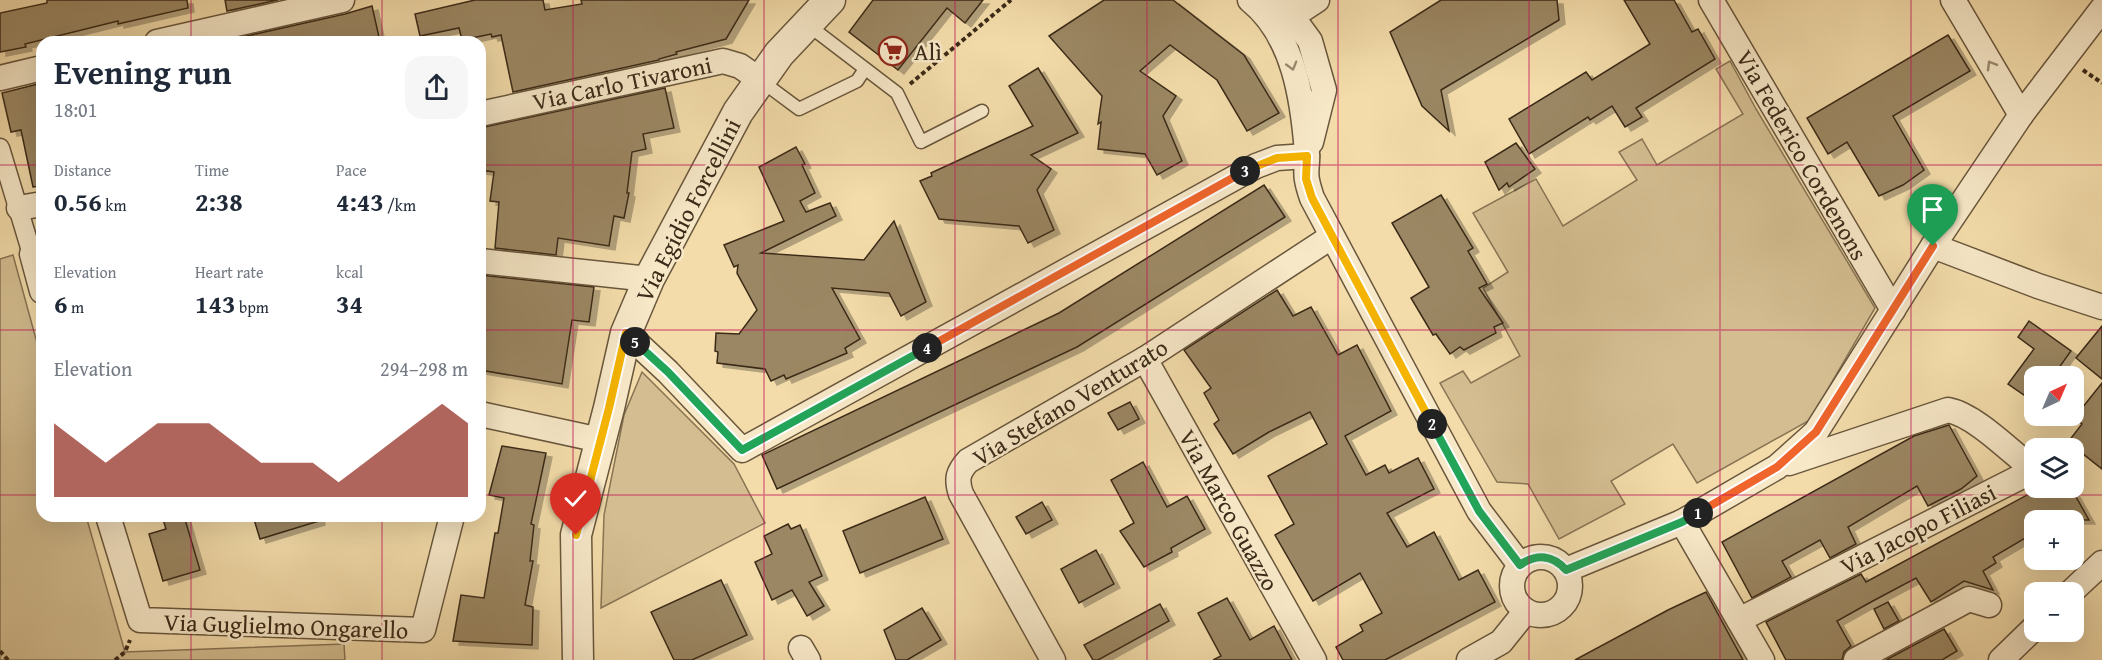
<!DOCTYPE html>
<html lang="en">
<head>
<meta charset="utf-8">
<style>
	body { margin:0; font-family:"Gentium Book Plus",serif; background:#f6f6f7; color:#1f2937; height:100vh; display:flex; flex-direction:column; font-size:22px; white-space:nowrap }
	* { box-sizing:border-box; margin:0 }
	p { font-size:20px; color:#747a83 }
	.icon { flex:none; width:33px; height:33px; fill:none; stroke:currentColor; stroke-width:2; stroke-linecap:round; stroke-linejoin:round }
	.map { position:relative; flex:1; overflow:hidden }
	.drawer { position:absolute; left:36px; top:36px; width:450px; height:486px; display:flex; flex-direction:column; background:#fff; border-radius:18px; box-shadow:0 6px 24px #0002 }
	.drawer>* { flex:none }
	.needle { width:39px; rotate:44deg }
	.controls { position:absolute; left:2024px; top:366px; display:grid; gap:12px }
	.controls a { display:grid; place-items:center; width:60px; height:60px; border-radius:12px; background:#fff; box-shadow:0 6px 24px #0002; font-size:30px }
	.pin { position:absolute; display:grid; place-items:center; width:51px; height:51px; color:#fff; margin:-62px -26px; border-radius:50% 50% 50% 0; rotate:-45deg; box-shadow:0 0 6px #0007 }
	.pin .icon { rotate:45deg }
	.km { position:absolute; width:30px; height:30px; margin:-15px; border-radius:50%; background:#222; color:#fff; font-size:16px; line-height:30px; text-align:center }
	.round { display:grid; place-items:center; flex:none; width:63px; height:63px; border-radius:18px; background:#f6f6f7 }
	.overview { display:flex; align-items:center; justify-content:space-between; height:102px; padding:0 18px }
	h1 { font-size:33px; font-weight:600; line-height:45px }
	.stats { display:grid; grid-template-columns:repeat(3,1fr); gap:9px; height:102px; padding:6px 18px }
	.stats div { display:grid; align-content:center }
	.stats b { font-size:26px; font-weight:600 }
	.stats small { font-size:16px; font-weight:400 }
	.stats p { font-size:16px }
	.chart { height:168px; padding:12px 18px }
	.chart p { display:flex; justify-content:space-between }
	.chart svg { width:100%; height:108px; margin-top:6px; fill:#8f2418; opacity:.7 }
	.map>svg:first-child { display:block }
</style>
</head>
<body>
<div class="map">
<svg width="2102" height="660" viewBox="0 0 2102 660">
	<defs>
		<filter id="shadow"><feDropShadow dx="6" dy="4" stdDeviation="0" flood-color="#0004"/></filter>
	</defs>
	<rect width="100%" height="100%" fill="#f3dcaa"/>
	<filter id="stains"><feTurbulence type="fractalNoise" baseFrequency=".00333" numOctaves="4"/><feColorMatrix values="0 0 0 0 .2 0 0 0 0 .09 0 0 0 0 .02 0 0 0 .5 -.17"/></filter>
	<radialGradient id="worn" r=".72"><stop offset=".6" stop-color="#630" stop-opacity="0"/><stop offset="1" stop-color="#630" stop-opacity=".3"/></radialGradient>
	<!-- green -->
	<g fill="#d4be91" stroke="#887454" stroke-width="1.5">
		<path d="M1730,61L1756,109L1875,308L1810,420L1697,483L1673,444L1611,481L1625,504L1559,539L1528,484L1497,482L1440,383L1463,371L1471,383L1520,356L1483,288L1508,272L1473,213L1536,179L1563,226L1637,180L1619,152L1642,139L1657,165L1743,114L1716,69Z"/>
		<path d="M13,255L42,361V516H86L125,652L344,644L345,660H0V259Z"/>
		<path d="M642,372L734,464L765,523L601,608L604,515L624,415Z"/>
	</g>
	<!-- building -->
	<g fill="#9b8764" stroke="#3b2a18" stroke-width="1.5" filter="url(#shadow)">
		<path d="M47,0H187L188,8L118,24V21L25,44L26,47L0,52V13L47,3Z"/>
		<path d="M225,0H278L227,11Z"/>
		<path d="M475,0H543L545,10L582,4L581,0H749L726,39L676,52L677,54L659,59V60L513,92L501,35L492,37L491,34L462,40L459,28L420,36L415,14Z"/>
		<path d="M873,0H983L965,23L947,8L898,70L849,32Z"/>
		<path d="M1104,0H1173L1244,55L1279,113L1247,131L1217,80L1170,45L1140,71L1176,96L1163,116L1182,161L1157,175L1145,154L1098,149L1101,122L1098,124L1102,96L1049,36Z"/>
		<path d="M1441,0H1557L1559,20L1441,90L1449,131L1422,106L1390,32Z"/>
		<path d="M1624,0H1674L1692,32L1698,29L1715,59L1636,108L1642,117L1625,127L1612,106L1590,120L1588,117L1529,154L1509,119L1586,72L1592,80L1650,44Z"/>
		<path d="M372,6L379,37L376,38L377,42H233V39L345,14Z"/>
		<path d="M1948,35L1970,71L1893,116L1924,170L1903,185L1879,196L1847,142L1828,154L1807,118Z"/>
		<path d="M1038,68L1078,133L1031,155L1051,169L1037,190L1054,230L1028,243L1019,226L939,219L920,181L932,176L931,173L1033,126L1009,86Z"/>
		<path d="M42,83V186L33,187L21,130L11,132L2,93Z"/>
		<path d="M665,88L674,128L643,134L646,149L632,152L627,193H629L624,218L614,216L609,246L558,238L556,255L495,248L499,202L490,201L494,172L480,170V128Z"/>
		<path d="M1516,143L1535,169L1509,187L1507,183L1499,190L1485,162Z"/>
		<path d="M796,147L805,164L802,165L815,193L800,201L806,212L830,203L836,216L761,253L864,260L894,221L926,302L901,316L889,293L832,288L860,339L845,348L847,353L786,379L784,375L771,381L765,369L717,363L718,352L715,351L716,333L739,334L757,310L737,273L738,265L734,267L724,245L784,221L759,167Z"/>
		<path d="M1264,185L1285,217L1077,347L777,489L762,455L1059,313Z"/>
		<path d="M1441,195L1473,248L1468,251L1487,284L1479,288L1503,323L1494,327L1496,333L1464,350L1460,347L1450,354L1436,334L1433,335L1411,298L1429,287L1392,223Z"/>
		<path d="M480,275L594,287L589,322L572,320L562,384L480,370Z"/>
		<path d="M1277,290L1293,316L1311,307L1338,355L1357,345L1391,411L1345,436L1366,475L1385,465L1389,473L1418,458L1434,489L1387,513L1407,547L1434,532L1459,580L1478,570L1495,602L1385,660H1343L1336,647L1363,631L1360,625L1382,613L1360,573L1313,601L1275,535L1294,524L1268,476L1327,444L1310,412L1269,432L1233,454L1214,424L1219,420L1204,393L1211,388L1184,350Z"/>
		<path d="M2029,321L2071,351L2053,376H2034V381L2024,395L2008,384L2034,349L2018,337Z"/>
		<path d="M2102,326V379L2076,358Z"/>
		<path d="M2102,383V469L2068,442L2082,424L2074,418Z"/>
		<path d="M1130,402L1139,419L1118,430L1108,413Z"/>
		<path d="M1949,425L1977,476L1961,489L1928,506L1917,486L1848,527L1856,544L1830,558L1820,540L1782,561L1791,577L1752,598L1722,542L1914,436Z"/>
		<path d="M502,446L546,453L531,524L534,525L530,561H533L525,605L533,607L532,645L453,641L461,595L484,598L495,533H498L504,498L489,495Z"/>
		<path d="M1143,462L1167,507L1187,496L1205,529L1171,548L1172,552L1144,567L1120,531L1134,523L1111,480Z"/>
		<path d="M2040,488H2071L2089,520H2034V533L1993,557L1996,563L1983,571L1993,590L1964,581L1931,602L1916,578L1871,602L1837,621L1851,646L1844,652L1842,660H1786L1766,622L1861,574L1866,582Z"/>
		<path d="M925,497L943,539L860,573L843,531Z"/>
		<path d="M1042,502L1052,520L1026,534L1016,517Z"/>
		<path d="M162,516H184L200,570L163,581L149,534L166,529Z"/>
		<path d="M253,516H318L319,521L260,539Z"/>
		<path d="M788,524L791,529L800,525L822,576L809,582L824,606L807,616L792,590L772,600L755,562L772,554L764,536Z"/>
		<path d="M1096,550L1114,584L1079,603L1061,569Z"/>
		<path d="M721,580L747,635L692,660H674L651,612Z"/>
		<path d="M1706,592L1743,660H1575L1668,610Z"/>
		<path d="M1227,598L1250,640L1274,626L1292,660H1213L1221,656L1198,613Z"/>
		<path d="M1888,602L1899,621L1884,629L1874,609Z"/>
		<path d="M1160,604L1169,621L1098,660H1093L1084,645Z"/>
		<path d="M922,608L941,640L907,660H896L884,630Z"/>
		<path d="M1944,629L1957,651L1942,660H1886Z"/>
	</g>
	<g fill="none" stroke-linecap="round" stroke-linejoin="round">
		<!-- service casing -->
		<g stroke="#69563c" stroke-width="15">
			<g id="service">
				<path d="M808,25L897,93L921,142L982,111"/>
				<path d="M760,80L799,109L857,81L865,69"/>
			</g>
		</g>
		<!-- pedestrian casing -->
		<g stroke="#69563c" stroke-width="21">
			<path id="pedestrian" d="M0,148L32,254"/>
		</g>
		<!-- minor casing -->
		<g stroke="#69563c" stroke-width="27">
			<g id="minor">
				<path d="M1250,0C1294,35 1303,100 1307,153C1308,162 1305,171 1307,180C1308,186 1310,192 1312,198L1479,511L1520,565"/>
				<path d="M1280,0L1310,41L1324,90L1311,142"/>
				<path d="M1711,0L1893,310"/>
				<path d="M1953,0L2021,115"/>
				<path d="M1279,25L1317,0"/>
				<path d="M157,42L342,0"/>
				<path d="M0,78L42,68"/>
				<path d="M480,114L723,61L740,66L760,80"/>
				<path d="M19,208L42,204"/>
				<path d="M1933,246L2038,286L2102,307"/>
				<path d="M32,254L42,291"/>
				<path d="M480,261L649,279"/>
				<path d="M626,333L668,372L742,450L1256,166L1277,158L1307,156"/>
				<path d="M1145,359L1314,660"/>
				<path d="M480,414L600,440"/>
				<path d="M108,516L140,620L423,630L452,516"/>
				<path d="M1682,522L1762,660"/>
				<circle cx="1541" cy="586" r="29"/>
				<path d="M1566,570L1682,522L1777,467L1816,432L1933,246L2021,115L2102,9"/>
				<path d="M2071,592L2102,563"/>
				<path d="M1739,620L2034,470C2011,452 1975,415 1948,410L1789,463"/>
				<path d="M801,648L808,660"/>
				<path d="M1053,660L961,494C956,479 958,472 968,461L1145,359L1331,237"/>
				<path d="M1469,660L1501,642L1526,611"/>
				<path d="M1856,660L1969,599L1989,605"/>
				<path d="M2001,660L2034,628"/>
			</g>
		</g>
		<!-- tertiary casing -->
		<g stroke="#69563c" stroke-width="33">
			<path id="tertiary" d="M578,660L576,535L609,408L626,333L649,279L738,112L779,54L830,0"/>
		</g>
		<!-- path -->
		<g stroke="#3b2a18" stroke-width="4" stroke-dasharray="4.5 3" stroke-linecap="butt">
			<path d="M2083,70L2102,83"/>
			<path d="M910,84L1011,0"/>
			<path d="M0,651L8,660"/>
			<path d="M115,660L125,652L130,640"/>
		</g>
		<!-- service -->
		<use href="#service" stroke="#f7e8c8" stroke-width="12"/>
		<!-- pedestrian -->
		<use href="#pedestrian" stroke="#f7e8c8" stroke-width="18"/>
		<!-- minor -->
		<use href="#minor" stroke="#f7e8c8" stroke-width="24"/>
		<!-- tertiary -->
		<use href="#tertiary" stroke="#f7e8c8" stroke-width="30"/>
	</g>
	<!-- one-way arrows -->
	<defs><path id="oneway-chevron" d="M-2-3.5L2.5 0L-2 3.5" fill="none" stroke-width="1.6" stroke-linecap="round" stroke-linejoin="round" transform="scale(1.5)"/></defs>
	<g stroke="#998970">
		<use href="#oneway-chevron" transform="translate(1991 65) rotate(-120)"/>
		<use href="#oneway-chevron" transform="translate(1292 66) rotate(74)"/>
	</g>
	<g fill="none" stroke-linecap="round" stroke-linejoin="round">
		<!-- split-1 casing -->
		<g stroke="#fff" stroke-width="12">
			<path id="split-1" d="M1698,513L1777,467L1816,432L1933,246"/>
		</g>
		<!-- split-2 casing -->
		<g stroke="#fff" stroke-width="12">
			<path id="split-2" d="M1432,424L1479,511L1520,565C1537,553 1553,555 1566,570L1682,522L1698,513"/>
		</g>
		<!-- split-3 casing -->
		<g stroke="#fff" stroke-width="12">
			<path id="split-3" d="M1245,171L1277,158L1307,156L1306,179L1312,198L1432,424"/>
		</g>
		<!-- split-4 casing -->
		<g stroke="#fff" stroke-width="12">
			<path id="split-4" d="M927,348L1245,171"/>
		</g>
		<!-- split-5 casing -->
		<g stroke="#fff" stroke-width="12">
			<path id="split-5" d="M635,342L668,372L742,450L927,348"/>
		</g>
		<!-- split-6 casing -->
		<g stroke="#fff" stroke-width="12">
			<path id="split-6" d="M576,535L609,408L626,333L635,342"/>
		</g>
		<!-- split-1 -->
		<use href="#split-1" stroke="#f0652b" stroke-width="8"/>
		<!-- split-2 -->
		<use href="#split-2" stroke="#22a559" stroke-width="8"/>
		<!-- split-3 -->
		<use href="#split-3" stroke="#f5b400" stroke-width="8"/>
		<!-- split-4 -->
		<use href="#split-4" stroke="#f0652b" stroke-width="8"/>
		<!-- split-5 -->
		<use href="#split-5" stroke="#22a559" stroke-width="8"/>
		<!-- split-6 -->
		<use href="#split-6" stroke="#f5b400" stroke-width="8"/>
	</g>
	<!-- grid -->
	<path fill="none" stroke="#c2185b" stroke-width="1.5" stroke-opacity="0.55" d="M191,0V42M382,0V42M573,0V660M764,0V660M955,0V660M1147,0V660M1338,0V660M1529,0V660M1720,0V660M1911,0V660M0,165H42M480,165H2102M0,330H42M480,330H2102M0,495H42M480,495H2102M191,516V660M382,516V660"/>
	<!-- icons -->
	<defs>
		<g id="supermarket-ring" transform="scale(1.5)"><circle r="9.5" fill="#f7e8c8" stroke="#8f2418" stroke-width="1.5"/><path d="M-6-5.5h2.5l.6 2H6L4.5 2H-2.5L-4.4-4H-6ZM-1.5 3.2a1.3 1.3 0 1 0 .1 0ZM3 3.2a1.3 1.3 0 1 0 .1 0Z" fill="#8f2418"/></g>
	</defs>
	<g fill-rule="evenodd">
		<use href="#supermarket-ring" x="893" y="51"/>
	</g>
	<g text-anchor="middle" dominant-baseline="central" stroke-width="5" stroke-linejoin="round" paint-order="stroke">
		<!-- poi labels -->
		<g font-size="24" fill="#3b2a18" stroke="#f7e8c8" text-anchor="start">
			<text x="914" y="51">Alì</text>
		</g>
		<!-- street labels -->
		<g font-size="24" fill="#3b2a18" stroke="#f7e8c8">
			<text transform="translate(622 83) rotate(-12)">Via Carlo Tivaroni</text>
			<text transform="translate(1802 155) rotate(60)">Via Federico Cordenons</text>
			<text transform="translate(688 210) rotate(-63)">Via Egidio Forcellini</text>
			<text transform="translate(1070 402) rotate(-31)">Via Stefano Venturato</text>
			<text transform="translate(1229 510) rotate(61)">Via Marco Guazzo</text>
			<text transform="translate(1918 529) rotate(-27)">Via Jacopo Filiasi</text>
			<text transform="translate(286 626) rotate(2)">Via Guglielmo Ongarello</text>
		</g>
	</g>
	<rect width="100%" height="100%" filter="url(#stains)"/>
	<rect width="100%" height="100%" fill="url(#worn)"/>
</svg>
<div class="controls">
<a><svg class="needle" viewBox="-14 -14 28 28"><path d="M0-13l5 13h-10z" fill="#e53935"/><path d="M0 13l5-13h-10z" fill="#747a83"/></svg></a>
<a><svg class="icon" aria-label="layers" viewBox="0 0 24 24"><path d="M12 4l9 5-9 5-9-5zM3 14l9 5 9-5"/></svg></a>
<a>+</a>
<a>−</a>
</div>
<div class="pin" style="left:1933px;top:246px;background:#1e9e55"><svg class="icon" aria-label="arrive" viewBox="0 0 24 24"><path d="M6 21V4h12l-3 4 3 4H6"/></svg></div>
<div class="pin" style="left:576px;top:535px;background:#d93025"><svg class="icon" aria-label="check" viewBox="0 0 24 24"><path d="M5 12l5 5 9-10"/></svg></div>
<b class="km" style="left:1698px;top:513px">1</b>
<b class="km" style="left:1432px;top:424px">2</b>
<b class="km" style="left:1245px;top:171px">3</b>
<b class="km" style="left:927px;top:348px">4</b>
<b class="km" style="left:635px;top:342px">5</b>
<section class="drawer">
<div class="overview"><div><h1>Evening run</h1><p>18:01</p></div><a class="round"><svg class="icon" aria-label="share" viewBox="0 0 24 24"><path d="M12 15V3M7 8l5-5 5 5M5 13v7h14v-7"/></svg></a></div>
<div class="stats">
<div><p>Distance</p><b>0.56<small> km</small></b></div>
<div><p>Time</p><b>2:38</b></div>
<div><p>Pace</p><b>4:43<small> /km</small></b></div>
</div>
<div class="stats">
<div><p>Elevation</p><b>6<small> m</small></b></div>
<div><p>Heart rate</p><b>143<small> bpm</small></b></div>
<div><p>kcal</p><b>34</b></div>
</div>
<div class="chart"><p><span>Elevation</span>294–298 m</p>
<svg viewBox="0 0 160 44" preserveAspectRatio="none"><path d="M0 44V14L10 22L20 30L30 22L40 14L50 14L60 14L70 22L80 30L90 30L100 30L110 38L120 30L130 22L140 14L150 6L160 14V44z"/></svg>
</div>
</section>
</div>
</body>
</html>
